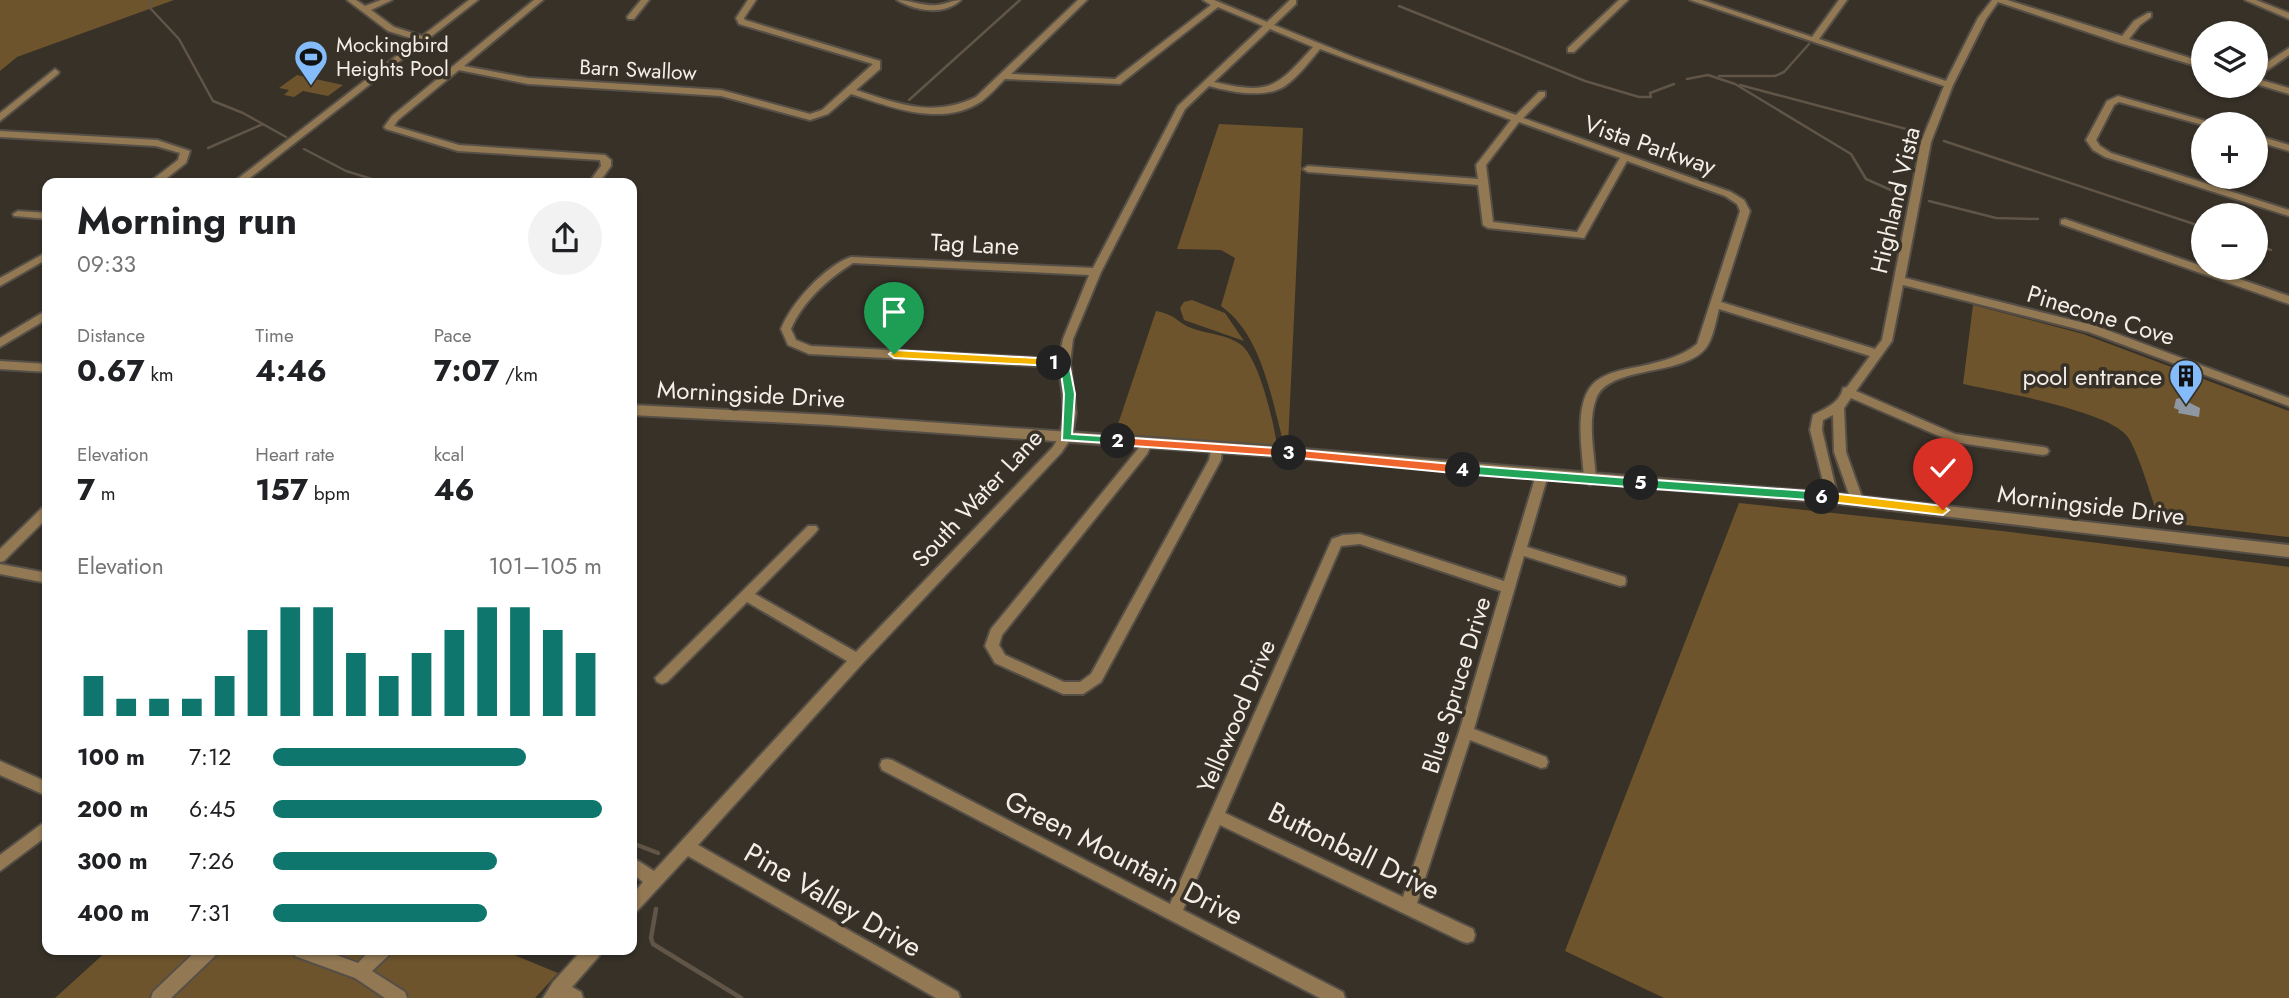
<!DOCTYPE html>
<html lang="en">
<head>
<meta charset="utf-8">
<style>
	body { margin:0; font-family:Jost,sans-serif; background:#f2f2f2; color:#202124; height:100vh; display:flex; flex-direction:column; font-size:26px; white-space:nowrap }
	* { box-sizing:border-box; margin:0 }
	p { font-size:23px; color:#757577 }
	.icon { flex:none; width:38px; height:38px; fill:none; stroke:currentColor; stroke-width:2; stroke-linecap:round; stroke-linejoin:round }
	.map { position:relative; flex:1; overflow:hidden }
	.panel { position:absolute; left:42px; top:178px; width:595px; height:777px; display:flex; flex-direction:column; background:#fff; border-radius:14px; box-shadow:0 2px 5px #0004 }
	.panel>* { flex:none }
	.fabs { position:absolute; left:2191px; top:21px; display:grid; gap:14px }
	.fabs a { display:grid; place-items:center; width:77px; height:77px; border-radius:50%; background:#fff; box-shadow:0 2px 5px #0004; font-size:35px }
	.pin { position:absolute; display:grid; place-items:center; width:60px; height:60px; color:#fff; margin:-72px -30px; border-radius:50% 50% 50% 0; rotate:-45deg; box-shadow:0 0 7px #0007 }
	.pin .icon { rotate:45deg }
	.km { position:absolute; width:35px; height:35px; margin:-18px; border-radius:50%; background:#222; color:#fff; font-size:19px; line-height:35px; text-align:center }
	.round { display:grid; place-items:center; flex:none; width:74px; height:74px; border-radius:37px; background:#f2f2f2 }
	.head { display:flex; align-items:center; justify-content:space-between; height:119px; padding:0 35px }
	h1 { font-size:38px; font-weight:700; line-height:52px }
	.metrics { display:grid; grid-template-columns:repeat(3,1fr); gap:10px; height:119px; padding:7px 35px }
	.metrics div { display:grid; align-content:center }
	.metrics b { font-size:30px; font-weight:700 }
	.metrics small { font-size:19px; font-weight:400 }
	.metrics p { font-size:19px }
	.chart { height:196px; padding:14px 35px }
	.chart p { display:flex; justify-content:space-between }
	.chart svg { width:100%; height:126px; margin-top:7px; stroke:#0f766e; stroke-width:6 }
	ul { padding:0 35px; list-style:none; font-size:23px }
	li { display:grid; grid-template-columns:112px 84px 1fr; align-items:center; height:52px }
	li i { height:18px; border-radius:9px; background:#0f766e }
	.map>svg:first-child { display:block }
</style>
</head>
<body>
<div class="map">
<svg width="2289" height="998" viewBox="0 0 2289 998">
	<rect width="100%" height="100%" fill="#373128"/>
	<!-- green -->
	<g fill="#6d542d">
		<path d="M0,0H174L17,57L0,71Z"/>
		<path d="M297,75L343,85L328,96L303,91L294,97L284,95L289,90L279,88Z"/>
		<path d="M1219,124L1303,128L1288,444L1283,441C1271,396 1261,334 1221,306L1235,258L1221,250L1177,249Z"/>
		<path d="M1192,300L1225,313L1244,341L1184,320L1180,308L1184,302Z"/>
		<path d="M1973,305L2083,334L2289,411V537L2160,522C2153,503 2138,450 2127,436C2109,411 1996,391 1963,384Z"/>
		<path d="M1156,311C1178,315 1176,323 1194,329C1209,334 1227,335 1240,344C1259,357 1274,423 1277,446L1114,436Z"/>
		<path d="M1739,503L2002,531L2289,567V998H1664L1565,951Z"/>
		<path d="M108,950H502L558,973L535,998H55Z"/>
	</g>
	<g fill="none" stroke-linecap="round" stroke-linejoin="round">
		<!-- stream-far1 -->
		<g stroke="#605546" stroke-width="2.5">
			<path d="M152,0L150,8L179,39L213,101L243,113L286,137"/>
			<path d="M1399,6L1585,81L1639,97H1651L1650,93L1674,84"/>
			<path d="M1719,76H1775L1784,72L1809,44"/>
			<path d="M1687,79L1708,75L1735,84L1851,154L1866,179L1893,191"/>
			<path d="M1740,85L1910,130"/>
			<path d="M909,100L1020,0"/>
			<path d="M1944,141L2203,227"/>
			<path d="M208,148L263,124"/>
			<path d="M304,149L346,171L388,184"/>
			<path d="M1929,201L1996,218L2038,219"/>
			<path d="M2256,245L2271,250"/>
		</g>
		<!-- stream -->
		<g stroke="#605546" stroke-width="4.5">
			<path d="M632,673L635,694L632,730"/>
			<path d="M632,843L658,853"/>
			<path d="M656,909L651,938L653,944L741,998"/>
		</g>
	</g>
	<!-- building -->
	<path fill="#8f98a2" d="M2180,398L2200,408L2199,417L2178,413L2179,410L2174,408L2176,399Z"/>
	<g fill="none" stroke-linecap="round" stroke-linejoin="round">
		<!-- minor casing -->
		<g stroke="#554f47" stroke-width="4">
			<g id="minor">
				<path d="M347,0H356L365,6L381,0H392L371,10L394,27L422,36L469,0H478L242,184H231L417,40L388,31Z"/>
				<path d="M534,0H543L464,66L528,78L721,90L810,114L822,110L873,64L739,24L736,18L748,0H756L744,18L745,20L880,61V69L856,90C899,104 933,118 976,97L1078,0H1087L1011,74L1115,79L1211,5L1203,0H1214L1267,22L1290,0H1296V4L1274,25L1356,58L1516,115L1539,92H1545V96L1523,118L1731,192L1744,200L1750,211L1721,302L1875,349L1882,340L1921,142L1944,86L1690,0H1702L1812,37L1839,0H1847L1819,39L1946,81L1978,18L1992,0H2007L2122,36L2134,21L2148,13H2151V17L2140,25L2129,39L2203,62V68L2120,43L1998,2L1986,19L1953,85L1931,142L1905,278L2096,326L2289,398V406L2089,332L1903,285L1892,341L1856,391L1955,434L2043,447L2047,448L2049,451L2047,454L2043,455L1953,442L1851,398L1844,408L1846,452L1863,500L1861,503H1853L1851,500L1834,452L1833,415L1823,420L1822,430L1838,498L1836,501H1828L1810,430L1813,415C1826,408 1840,403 1843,388L1847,387L1870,356L1719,309C1716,320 1713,340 1705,349C1681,377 1608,365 1596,399C1587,423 1595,455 1596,480L1590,485L1584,480C1583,453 1573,407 1592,385C1604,372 1627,369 1642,366C1663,361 1681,357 1697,344L1740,211L1737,204L1725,196L1627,161L1584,238L1488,228L1483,225L1478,185L1308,172L1303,169L1308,166L1478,179L1476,165L1511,120L1320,49C1309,62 1299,76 1285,86C1265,99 1231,92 1209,86L1185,109L1101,272L1073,339L1070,363L1076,413L1072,437L1061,453L862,664L698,845L958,992L960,998H936L688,856L637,911L632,913V895L643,882L632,873V857L654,871L847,661L747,602L667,682L662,684L657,682L655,678L808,526H816L818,529L816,532L755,594L856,652L1053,447C1070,423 1062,394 1059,367L809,354L788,345L781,329C791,303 825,266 851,257L1093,268L1178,106L1263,26L1218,7L1120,84L1005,79C998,86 990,95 982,101C942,128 891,107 851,94L828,114L810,120L721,96L528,84L459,70L398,120L394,126L459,145L605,155L611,160V166L598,184H588L601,166L600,160L458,151L386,129L384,127L392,116ZM1270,29L1313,47C1276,88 1270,95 1214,82ZM1519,122L1620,158L1577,232L1493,222L1486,165ZM853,263L1089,275L1063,339L1059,359L811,346L796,340L791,329C802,302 829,278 853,263Z"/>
				<path d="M641,0H649L634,19H628L627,17Z"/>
				<path d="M897,0C911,0 925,7 938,5C947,4 952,0 961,0C944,16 915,11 897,0Z"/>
				<path d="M1619,0H1628L1574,52H1568V48Z"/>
				<path d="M2245,0H2256L2289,13V19Z"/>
				<path d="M2289,48V55L2266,71L2261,80L2289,88V94L2256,84V73L2260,67Z"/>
				<path d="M55,69L59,72L58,74L0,121V113Z"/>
				<path d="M2118,96L2216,124L2203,125L2119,102L2114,105L2096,140L2100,146L2111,153L2289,210V216L2105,157L2093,150L2086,140L2107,101Z"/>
				<path d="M0,131L157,140L190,151L186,163L159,184H147L178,160L180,153L156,146L0,137Z"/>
				<path d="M2256,135L2289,145V151L2256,141Z"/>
				<path d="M18,211L47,213V219L14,216L13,214Z"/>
				<path d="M2065,219L2289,296V304L2061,224V220Z"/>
				<path d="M47,252V259L0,286V278Z"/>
				<path d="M47,310V319L0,347V338Z"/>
				<path d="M1146,439L1152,443L1147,454L1002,635L999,645L1005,655L1064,682H1080L1091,674L1209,460L1212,445H1220L1222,448L1221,460L1101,682L1083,694H1063L995,663L985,646L991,629L1138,449L1142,440Z"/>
				<path d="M1542,470L1548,475L1527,547L1625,577L1626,581L1625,585L1620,586L1524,556L1474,729L1546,757L1548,762L1546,767L1541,768L1470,740L1417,903L1473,929L1475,935L1473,941L1467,943L1461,941L1220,825L1183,910L1343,992L1345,998H1320L882,770L880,765L882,760L887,759L892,760L1170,904L1332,539L1343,535L1360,534L1504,581L1536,475ZM1360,544L1501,591L1459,732L1403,897L1225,813L1341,546Z"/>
				<path d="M47,505V518L4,561L0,562V549L43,507Z"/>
				<path d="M0,564L47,573V583L0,574Z"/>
				<path d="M0,761L47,782V796L0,775Z"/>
				<path d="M47,820V836L0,871V855Z"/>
				<path d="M197,950H217L215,956L171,998H151L153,992Z"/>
				<path d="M293,950H323L358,963L370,950H390L388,956L372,971L405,992L407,998H385L355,978L295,956Z"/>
				<path d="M582,950H601L599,956L572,987L581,992L583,998H543L553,982Z"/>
			</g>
		</g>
		<!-- tertiary casing -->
		<g stroke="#554f47" stroke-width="4">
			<g id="tertiary">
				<path d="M0,361L47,364V372L0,369Z"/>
				<path d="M632,405L829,415L1281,447L1832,493L2289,545V557L1832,503L1281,457L829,425L632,415Z"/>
			</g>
		</g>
		<!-- minor -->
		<use href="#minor" fill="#927954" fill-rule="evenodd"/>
		<!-- tertiary -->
		<use href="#tertiary" fill="#927954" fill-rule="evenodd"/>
	</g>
	<!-- split-1 -->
	<path fill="#f5b400" stroke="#fff" stroke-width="2" d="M894,350L1054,359L1059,363L1054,366L894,358L889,354Z"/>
	<!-- split-2 -->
	<path fill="#22a559" stroke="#fff" stroke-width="2" d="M1054,359L1069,363L1075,394L1072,434L1118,437L1123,441L1122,444L1062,440L1064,394L1060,366L1049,363Z"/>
	<!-- split-3 -->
	<path fill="#f0652b" stroke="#fff" stroke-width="2" d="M1118,437L1289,449L1295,453L1289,457L1118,445L1112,441Z"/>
	<!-- split-4 -->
	<path fill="#f0652b" stroke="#fff" stroke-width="2" d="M1289,449L1463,465L1469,470L1463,474L1289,457L1283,453Z"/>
	<!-- split-5 -->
	<path fill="#22a559" stroke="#fff" stroke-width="2" d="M1463,465L1641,479L1647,483L1641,488L1463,474L1458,470Z"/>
	<!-- split-6 -->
	<path fill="#22a559" stroke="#fff" stroke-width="2" d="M1641,479L1822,492L1828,497L1822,501L1641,488L1635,483Z"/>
	<!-- split-7 -->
	<path fill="#f5b400" stroke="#fff" stroke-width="2" d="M1822,492L1943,506L1949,510L1943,515L1822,501L1816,497Z"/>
	<!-- icons -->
	<defs>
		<g id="stadium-pin" transform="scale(1.75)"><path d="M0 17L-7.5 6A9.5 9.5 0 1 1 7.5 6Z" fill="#84bcfb" stroke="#373128"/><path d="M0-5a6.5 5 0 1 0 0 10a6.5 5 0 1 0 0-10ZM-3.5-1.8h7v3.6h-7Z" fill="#111"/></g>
		<g id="building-pin" transform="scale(1.75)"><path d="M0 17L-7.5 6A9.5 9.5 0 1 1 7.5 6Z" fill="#84bcfb" stroke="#373128"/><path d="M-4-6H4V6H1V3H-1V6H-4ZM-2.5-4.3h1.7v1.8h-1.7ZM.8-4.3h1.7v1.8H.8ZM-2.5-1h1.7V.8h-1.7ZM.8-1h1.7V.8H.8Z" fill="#111"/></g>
	</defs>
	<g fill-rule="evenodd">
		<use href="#stadium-pin" x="311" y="57"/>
		<use href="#building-pin" x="2186" y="376"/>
	</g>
	<g text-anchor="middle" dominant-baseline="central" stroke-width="7" stroke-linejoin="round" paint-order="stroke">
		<!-- far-poi labels -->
		<g font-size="21" fill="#f2eee8" stroke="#373128" text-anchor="start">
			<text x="336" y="45">Mockingbird<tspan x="336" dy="24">Heights Pool</tspan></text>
		</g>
		<!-- far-street labels -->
		<g font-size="21" fill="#f2eee8" stroke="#373128">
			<text transform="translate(638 70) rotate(3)">Barn Swallow</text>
		</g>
		<!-- street labels -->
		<g font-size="24" fill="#f2eee8" stroke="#373128">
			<text transform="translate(1650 145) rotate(19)">Vista Parkway</text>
			<text transform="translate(1895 200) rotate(-77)">Highland Vista</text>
			<text transform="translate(975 244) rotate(3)">Tag Lane</text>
			<text transform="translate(2101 315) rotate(17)">Pinecone Cove</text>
			<text transform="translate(751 394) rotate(3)">Morningside Drive</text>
			<text transform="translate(977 498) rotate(-47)">South Water Lane</text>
			<text transform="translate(2091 505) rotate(7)">Morningside Drive</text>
			<text transform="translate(1456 685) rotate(-73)">Blue Spruce Drive</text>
			<text transform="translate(1236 716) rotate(-67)">Yellowood Drive</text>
		</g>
		<!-- poi labels -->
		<g font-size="24" fill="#f2eee8" stroke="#373128" text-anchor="end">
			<text x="2162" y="376">pool entrance</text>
		</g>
		<!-- near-street labels -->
		<g font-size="28" fill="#f2eee8" stroke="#373128">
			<text transform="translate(1354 851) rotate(26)">Buttonball Drive</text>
			<text transform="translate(1124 858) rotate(27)">Green Mountain Drive</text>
			<text transform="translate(833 900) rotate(30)">Pine Valley Drive</text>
		</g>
	</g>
</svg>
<div class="fabs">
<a><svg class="icon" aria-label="layers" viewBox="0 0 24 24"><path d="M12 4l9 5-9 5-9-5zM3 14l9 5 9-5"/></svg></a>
<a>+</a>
<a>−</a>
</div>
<div class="pin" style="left:894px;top:354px;background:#1e9e55"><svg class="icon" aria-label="arrive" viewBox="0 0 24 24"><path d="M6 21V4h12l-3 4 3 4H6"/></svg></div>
<div class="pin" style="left:1943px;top:510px;background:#d93025"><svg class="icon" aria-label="check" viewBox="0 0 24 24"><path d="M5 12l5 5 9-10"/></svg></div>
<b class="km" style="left:1054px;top:363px">1</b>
<b class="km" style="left:1118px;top:441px">2</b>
<b class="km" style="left:1289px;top:453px">3</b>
<b class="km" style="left:1463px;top:470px">4</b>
<b class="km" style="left:1641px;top:483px">5</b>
<b class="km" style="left:1822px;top:497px">6</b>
<section class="panel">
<div class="head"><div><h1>Morning run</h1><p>09:33</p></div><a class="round"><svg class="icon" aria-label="share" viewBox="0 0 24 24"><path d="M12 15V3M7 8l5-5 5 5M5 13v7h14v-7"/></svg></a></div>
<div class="metrics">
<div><p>Distance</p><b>0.67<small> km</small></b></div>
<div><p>Time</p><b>4:46</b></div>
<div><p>Pace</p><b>7:07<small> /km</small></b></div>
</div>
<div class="metrics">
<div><p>Elevation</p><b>7<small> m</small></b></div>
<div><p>Heart rate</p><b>157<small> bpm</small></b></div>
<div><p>kcal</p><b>46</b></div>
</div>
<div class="chart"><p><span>Elevation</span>101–105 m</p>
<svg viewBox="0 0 160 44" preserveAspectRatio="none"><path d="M5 44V30M15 44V38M25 44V38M35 44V38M45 44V30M55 44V14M65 44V6M75 44V6M85 44V22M95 44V30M105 44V22M115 44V14M125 44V6M135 44V6M145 44V14M155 44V22"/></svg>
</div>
<ul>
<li><b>100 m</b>7:12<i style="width:77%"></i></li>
<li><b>200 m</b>6:45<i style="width:100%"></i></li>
<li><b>300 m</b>7:26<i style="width:68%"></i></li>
<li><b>400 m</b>7:31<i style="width:65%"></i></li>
</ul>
</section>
</div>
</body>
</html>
